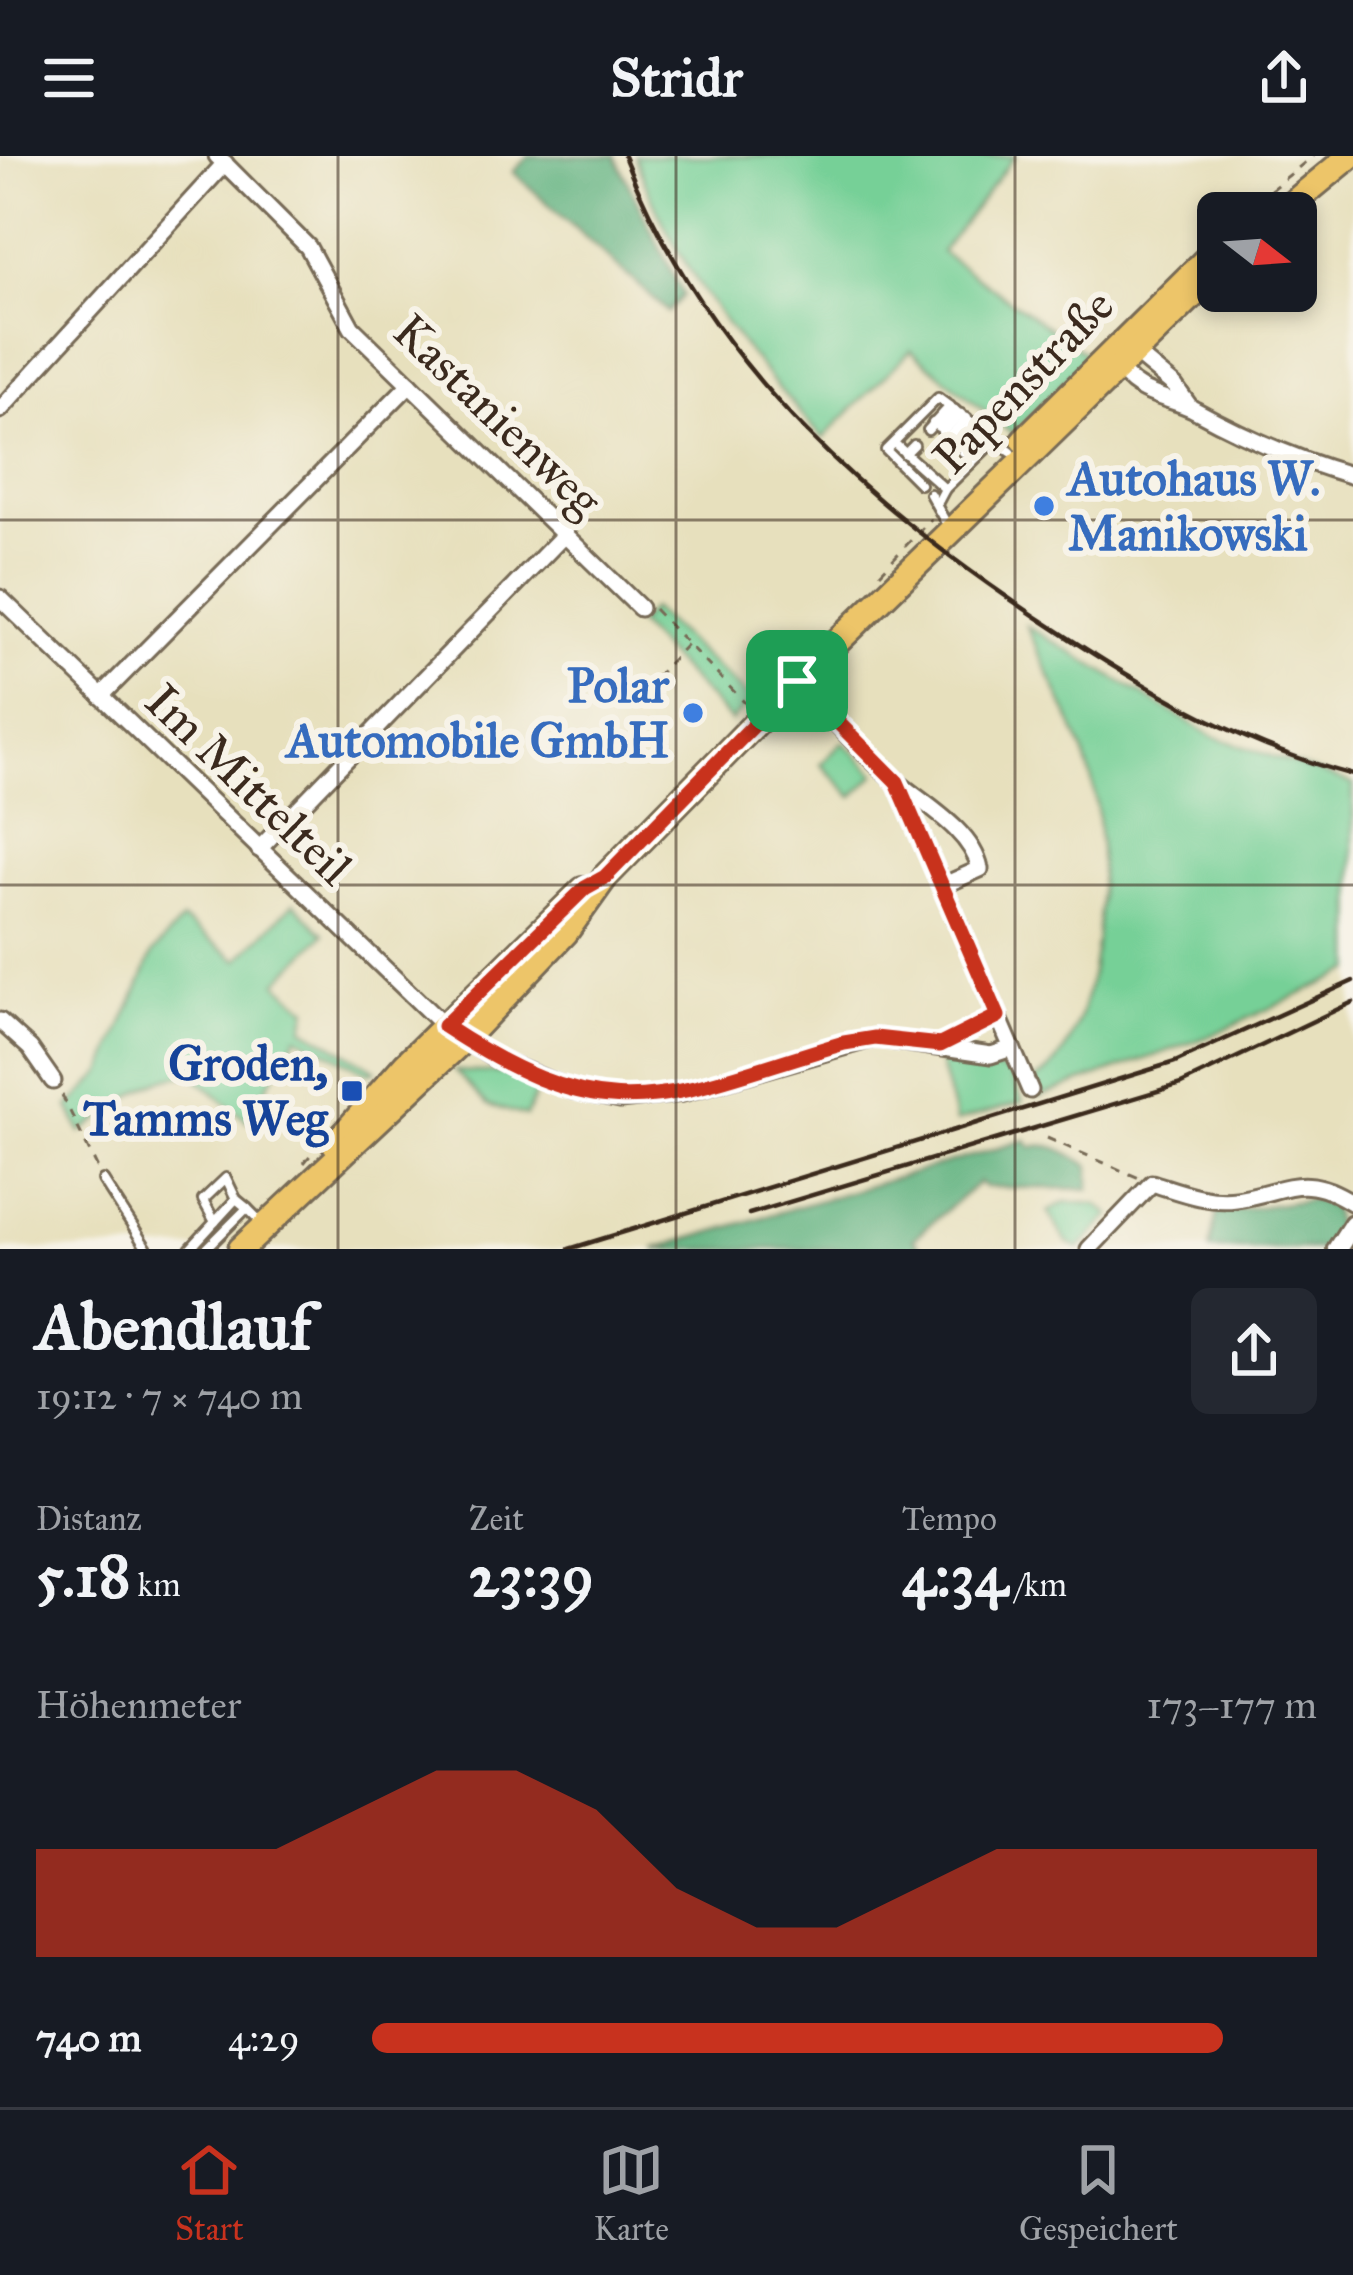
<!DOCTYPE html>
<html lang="de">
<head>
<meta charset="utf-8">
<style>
	body { margin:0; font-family:"IM FELL Great Primer",serif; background:#242831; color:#f1f3f6; height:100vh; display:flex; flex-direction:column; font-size:45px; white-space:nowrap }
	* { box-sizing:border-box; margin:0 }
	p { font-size:39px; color:#9ea1a6 }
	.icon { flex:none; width:66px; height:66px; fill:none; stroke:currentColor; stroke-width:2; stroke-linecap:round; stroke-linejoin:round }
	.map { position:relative; height:1093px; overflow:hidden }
	.side { display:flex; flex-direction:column; background:#171b24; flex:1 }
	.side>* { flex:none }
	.needle { width:78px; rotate:107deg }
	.tools { position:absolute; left:1197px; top:36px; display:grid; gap:24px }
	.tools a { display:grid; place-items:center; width:120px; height:120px; border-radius:18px; background:#171b24; box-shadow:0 6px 18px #0003; font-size:60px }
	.pin { position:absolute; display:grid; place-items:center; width:102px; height:102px; color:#fff; margin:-51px; border-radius:24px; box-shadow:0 6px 18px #0006 }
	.round { display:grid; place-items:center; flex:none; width:126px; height:126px; border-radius:18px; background:#242831 }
	.head { display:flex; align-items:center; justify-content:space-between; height:204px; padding:0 36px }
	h1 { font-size:66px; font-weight:700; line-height:90px }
	.metrics { display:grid; grid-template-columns:repeat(3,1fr); gap:18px; height:204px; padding:12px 36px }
	.metrics div { display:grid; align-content:center }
	.metrics b { font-size:60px; font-weight:700 }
	.metrics small { font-size:33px; font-weight:400 }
	.metrics p { font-size:33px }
	.chart { height:336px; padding:24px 36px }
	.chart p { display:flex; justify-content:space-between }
	.chart svg { width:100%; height:216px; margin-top:12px; fill:#c8321e; opacity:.7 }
	ul { padding:0 36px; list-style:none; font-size:39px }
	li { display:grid; grid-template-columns:192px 144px 1fr; align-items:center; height:90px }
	li i { height:30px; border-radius:15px; background:#c8321e }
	header { display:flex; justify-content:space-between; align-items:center; height:156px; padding:0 36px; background:#171b24; font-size:54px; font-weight:700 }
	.tab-bar { display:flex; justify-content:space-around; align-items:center; height:168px; border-top:3px solid #363941; background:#171b24; font-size:33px; color:#9ea1a6 }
	.tab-bar a { display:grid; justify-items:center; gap:6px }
	.tab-bar .active { color:#c8321e }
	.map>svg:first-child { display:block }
</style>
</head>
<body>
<header><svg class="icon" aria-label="menu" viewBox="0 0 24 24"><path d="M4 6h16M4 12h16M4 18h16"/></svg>Stridr<svg class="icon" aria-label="share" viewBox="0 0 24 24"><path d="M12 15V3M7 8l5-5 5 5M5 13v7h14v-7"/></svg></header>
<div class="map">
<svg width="1353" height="1093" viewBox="0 0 1353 1093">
	<rect width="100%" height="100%" fill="#f7f3e8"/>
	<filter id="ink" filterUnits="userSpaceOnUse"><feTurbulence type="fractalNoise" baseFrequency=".00833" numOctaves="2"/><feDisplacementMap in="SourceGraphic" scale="24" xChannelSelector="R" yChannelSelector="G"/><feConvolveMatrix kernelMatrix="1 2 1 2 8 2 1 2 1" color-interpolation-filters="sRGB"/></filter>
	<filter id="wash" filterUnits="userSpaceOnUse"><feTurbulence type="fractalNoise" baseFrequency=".004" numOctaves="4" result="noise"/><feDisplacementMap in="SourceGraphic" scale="48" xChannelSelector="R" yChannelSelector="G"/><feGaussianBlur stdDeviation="2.7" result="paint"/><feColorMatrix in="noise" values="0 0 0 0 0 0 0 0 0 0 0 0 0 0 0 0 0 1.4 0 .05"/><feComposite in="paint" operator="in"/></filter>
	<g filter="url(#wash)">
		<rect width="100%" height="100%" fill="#e7e0bd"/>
		<!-- green -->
		<g fill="#76d097" stroke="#587d5a" stroke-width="3">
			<path d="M635,0H1015L941,96L1089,200L1012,278L911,194L823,282C744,196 674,112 635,0Z"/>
			<path d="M651,453L752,544L731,565L637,468Z"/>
			<path d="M1027,470L1212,580L1353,628V814L1207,881L1039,941L1034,925C1106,889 1111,683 1089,614C1074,565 1047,517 1027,470Z"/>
			<path d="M843,586L876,618L853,641L821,608Z"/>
			<path d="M294,747L324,778L277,827L308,853L304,872L376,914L369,917L297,880L247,965L194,920C159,911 110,958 81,976L69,951L103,916L153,797L182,764L238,804Z"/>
			<path d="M937,898L1009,916L1023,946L956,966Z"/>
			<path d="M455,915L504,917L539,930L526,960L488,949Z"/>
			<path d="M1065,1046L1097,1048L1111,1059L1079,1093L1067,1087L1048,1056Z"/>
		</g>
		<!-- forest -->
		<g fill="#60b280" stroke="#4e6e4f" stroke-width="3">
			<path d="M529,0H615L683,139L668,156L513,16Z"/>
			<path d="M1026,984L1032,991C1054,985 1071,999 1090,1010V1033L985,1031L979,1026L913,1083L921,1093H654Z"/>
			<path d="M1314,1043L1333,1052L1336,1075L1325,1093H1209L1217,1057Z"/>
		</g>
	</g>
	<g filter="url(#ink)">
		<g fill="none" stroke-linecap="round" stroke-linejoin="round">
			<!-- service casing -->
			<g stroke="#776a56" stroke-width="14">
				<g id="service">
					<path d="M933,267L938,271L955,254"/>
					<path d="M928,274L950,250"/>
					<path d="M942,276L961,258"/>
					<path d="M948,281L967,262"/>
					<path d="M953,286L973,266"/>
					<path d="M894,287L945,333"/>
					<path d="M958,291L979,271"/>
					<path d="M963,296L985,275"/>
					<path d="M905,298L914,289"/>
					<path d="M968,301L991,279"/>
					<path d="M920,328L886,294L938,242L1011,296"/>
					<path d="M930,338L945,365"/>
					<path d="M937,348L945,333L996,283"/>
					<path d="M103,1024L147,1093"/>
					<path d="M215,1066L203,1044L226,1022L236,1043"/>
					<path d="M190,1093L236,1043L247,1052"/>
					<path d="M206,1093L247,1052L263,1068"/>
				</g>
			</g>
			<!-- minor casing -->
			<g stroke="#776a56" stroke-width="21">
				<g id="minor">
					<path d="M217,0L308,91L352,172L640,452"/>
					<path d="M1129,192L1175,230L1190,251"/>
					<path d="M1117,207C1132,240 1168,240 1195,254C1246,282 1297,304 1353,320"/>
					<path d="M0,254L225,7"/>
					<path d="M0,442L444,870L492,901L572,934L620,944L683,937L875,882L991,899L1012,892"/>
					<path d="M797,525C830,558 861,597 897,626C925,649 972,675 980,713L942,730L1030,934"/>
					<path d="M101,540L410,228"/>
					<path d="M898,629L942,730"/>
					<path d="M259,693L565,378"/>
					<path d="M0,865L30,892L53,925"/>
					<path d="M1089,1093L1152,1027C1178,1035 1207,1047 1236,1043C1286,1036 1302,1014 1353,1047"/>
				</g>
			</g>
			<!-- tertiary casing -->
			<g stroke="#776a56" stroke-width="24">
				<path id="tertiary" d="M1337,1093L1353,1068"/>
			</g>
			<!-- primary casing -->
			<g stroke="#776a56" stroke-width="30">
				<g id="primary">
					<path d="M1281,57L1350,0"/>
					<path d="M1024,284L1218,92"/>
					<path d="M335,988L406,908L583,734"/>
					<path d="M241,1093L464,883L565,777L605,721L797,525L1218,115"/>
				</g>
			</g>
			<!-- path -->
			<g stroke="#776a56" stroke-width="3" stroke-dasharray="9 9" stroke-linecap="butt">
				<path d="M1242,57L1313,0"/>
				<path d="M880,417L931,363"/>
				<path d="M654,453L747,549"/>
				<path d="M643,534L688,487"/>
				<path d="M958,880L987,865"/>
				<path d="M62,939L100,1017"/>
				<path d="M1047,982L1139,1022"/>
				<path d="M304,1007L317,991"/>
			</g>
			<!-- service -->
			<use href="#service" stroke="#fff" stroke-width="8"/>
			<!-- minor -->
			<use href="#minor" stroke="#fff" stroke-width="15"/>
			<!-- tertiary -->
			<use href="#tertiary" stroke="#fff" stroke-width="18"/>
			<!-- primary -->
			<use href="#primary" stroke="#edc569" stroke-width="24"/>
			<!-- rail -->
			<g stroke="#3b2a1e" stroke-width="4.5">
				<path d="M624,0C709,215 877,359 1067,481C1158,540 1247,591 1353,619"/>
				<path d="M749,1058L1181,928L1353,846"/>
				<path d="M569,1093L1175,906L1353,825"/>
			</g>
		</g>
	</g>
	<g fill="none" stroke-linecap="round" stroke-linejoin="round" filter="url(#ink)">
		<!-- route casing -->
		<g stroke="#fff" stroke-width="24">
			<path id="route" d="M797,525L897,626L998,860L940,889L875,882L844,887C666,939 616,983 444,870L585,732L605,721Z"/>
		</g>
		<!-- route -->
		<use href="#route" stroke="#c8321e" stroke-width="15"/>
	</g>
	<!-- grid -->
	<path fill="none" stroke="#3b2a1e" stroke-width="3" stroke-opacity="0.55" d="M338,0V1093M676,0V1093M1015,0V1093M0,364H1353M0,729H1353"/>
	<!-- markers -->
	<g fill="#3f7fe0" stroke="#f7f3e8" stroke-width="4.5">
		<circle cx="1044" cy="350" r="12"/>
		<circle cx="693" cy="557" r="12"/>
	</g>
	<rect fill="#1a4fb4" stroke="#f7f3e8" stroke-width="4.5" x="340" y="923" width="24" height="24" rx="6"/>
	<g text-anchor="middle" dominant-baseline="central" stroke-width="12" stroke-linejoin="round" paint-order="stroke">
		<!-- street labels -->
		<g font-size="48" fill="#3b2a1e" stroke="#f7f3e8">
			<text transform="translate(1023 225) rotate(-46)">Papenstraße</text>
			<text transform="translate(498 259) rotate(44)">Kastanienweg</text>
			<text transform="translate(249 628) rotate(44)">Im Mittelteil</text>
		</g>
		<!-- shop labels -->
		<g font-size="48" font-weight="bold" fill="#366cbe" stroke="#f7f3e8" text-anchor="start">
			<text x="1068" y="322">Autohaus W.<tspan x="1068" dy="55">Manikowski</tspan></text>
			<text x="669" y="529" text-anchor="end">Polar<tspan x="669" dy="55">Automobile GmbH</tspan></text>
		</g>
		<!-- transit labels -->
		<g font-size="48" font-weight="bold" fill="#164399" stroke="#f7f3e8" text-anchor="end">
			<text x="328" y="907">Groden,<tspan x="328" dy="55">Tamms Weg</tspan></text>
		</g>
	</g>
</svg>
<div class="tools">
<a><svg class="needle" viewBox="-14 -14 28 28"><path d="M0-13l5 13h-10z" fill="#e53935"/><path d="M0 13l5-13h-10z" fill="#9ea1a6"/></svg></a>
</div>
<div class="pin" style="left:797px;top:525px;background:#1e9e55"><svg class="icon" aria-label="arrive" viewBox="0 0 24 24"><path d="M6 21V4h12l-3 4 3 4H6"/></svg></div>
</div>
<section class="side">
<div class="head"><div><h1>Abendlauf</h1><p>19:12 · 7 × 740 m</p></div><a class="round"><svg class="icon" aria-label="share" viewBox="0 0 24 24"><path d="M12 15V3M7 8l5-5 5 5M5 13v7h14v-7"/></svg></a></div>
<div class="metrics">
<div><p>Distanz</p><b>5.18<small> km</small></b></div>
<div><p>Zeit</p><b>23:39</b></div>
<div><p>Tempo</p><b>4:34<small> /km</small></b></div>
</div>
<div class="chart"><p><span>Höhenmeter</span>173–177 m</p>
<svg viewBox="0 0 160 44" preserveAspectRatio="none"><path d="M0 44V22L10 22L20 22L30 22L40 14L50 6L60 6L70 14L80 30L90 38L100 38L110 30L120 22L130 22L140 22L150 22L160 22V44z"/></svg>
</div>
<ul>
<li><b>740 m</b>4:29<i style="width:90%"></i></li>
</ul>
</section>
<nav class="tab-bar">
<a class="active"><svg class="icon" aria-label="home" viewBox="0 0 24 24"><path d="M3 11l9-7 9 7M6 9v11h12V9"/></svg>Start</a>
<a><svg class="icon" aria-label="map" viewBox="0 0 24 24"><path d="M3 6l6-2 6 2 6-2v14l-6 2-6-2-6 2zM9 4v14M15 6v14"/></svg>Karte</a>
<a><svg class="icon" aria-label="saved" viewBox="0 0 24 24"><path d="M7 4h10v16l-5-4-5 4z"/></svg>Gespeichert</a>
</nav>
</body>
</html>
